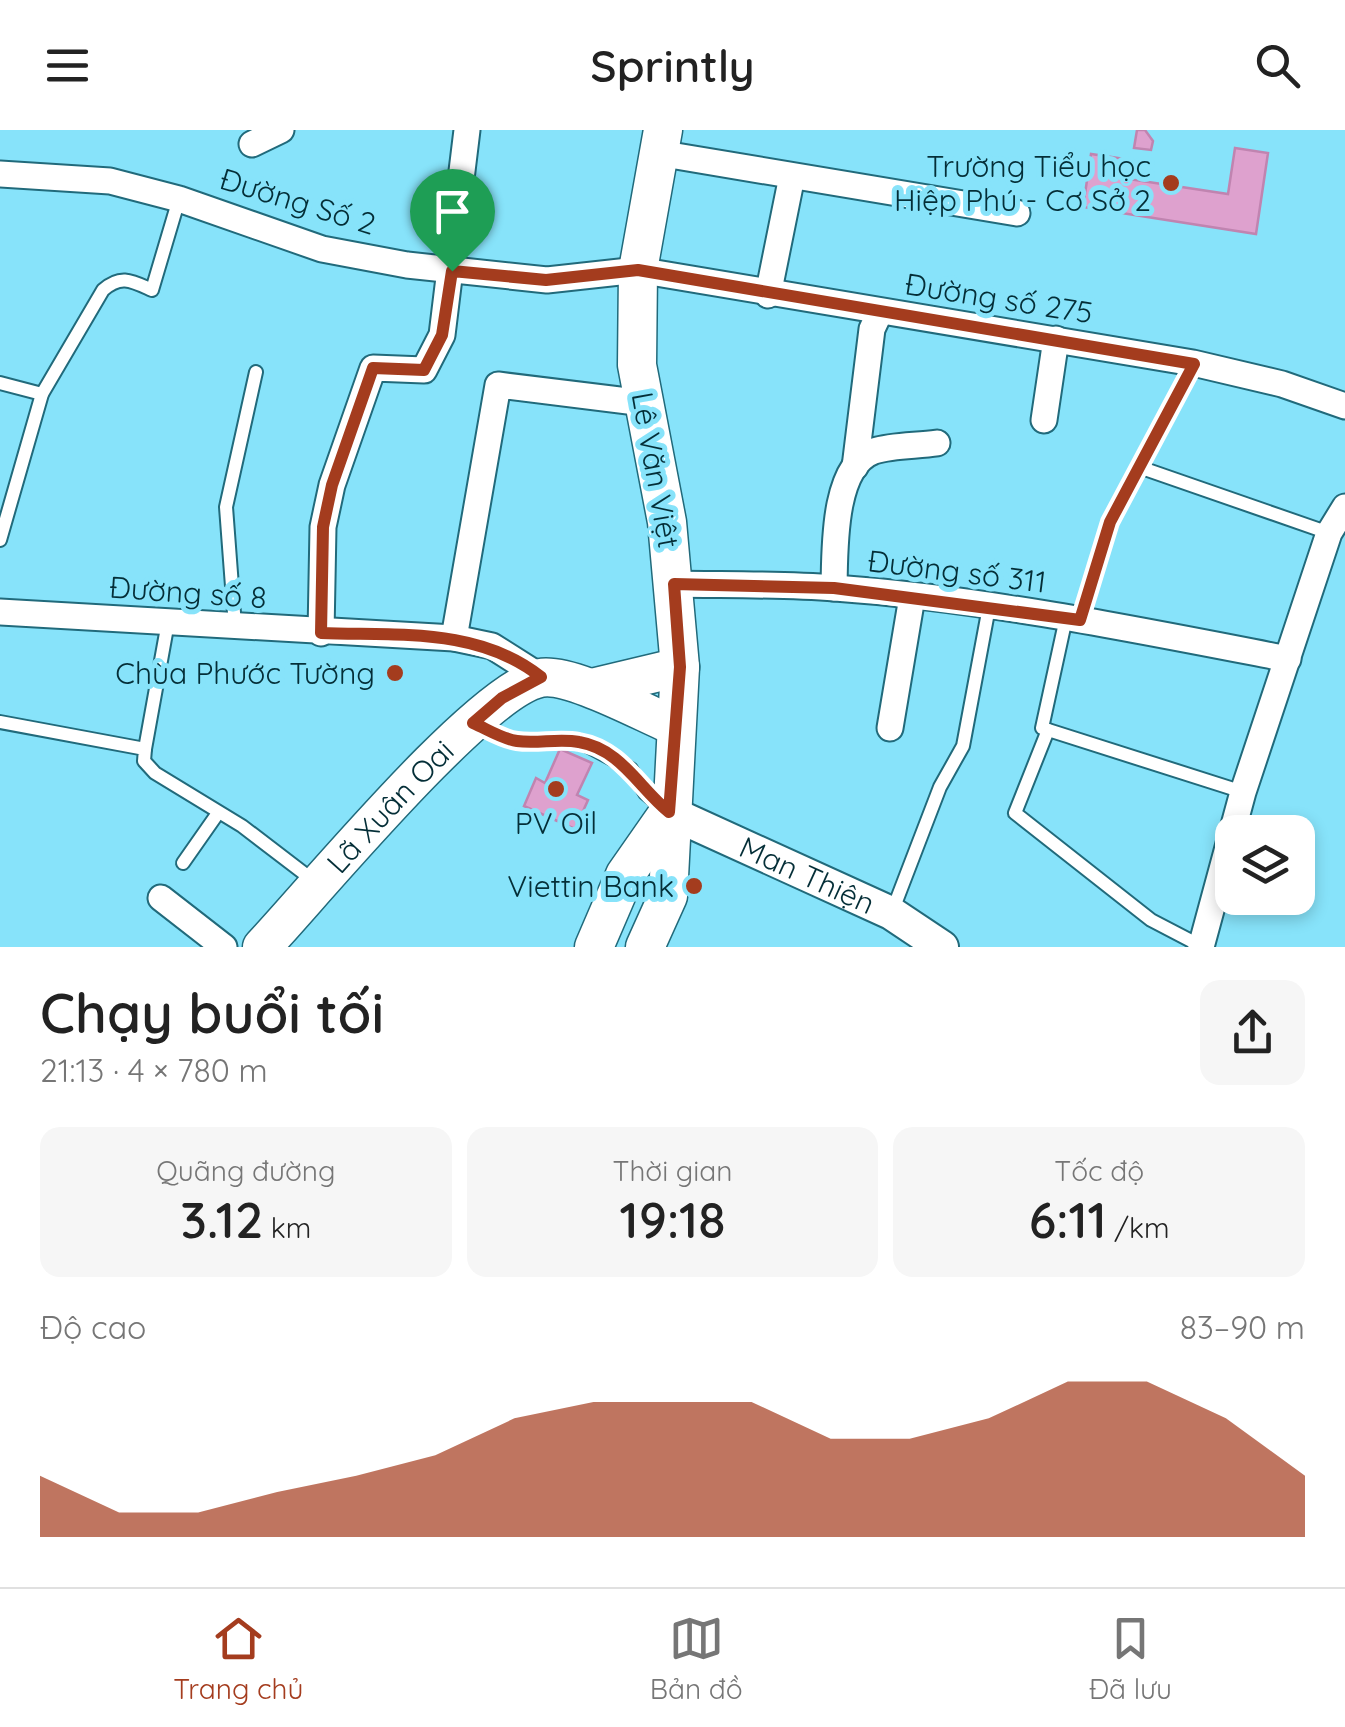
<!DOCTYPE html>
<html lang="vi">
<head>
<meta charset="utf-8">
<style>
	body { margin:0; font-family:Quicksand,sans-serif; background:#f6f6f6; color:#222; height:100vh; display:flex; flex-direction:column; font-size:38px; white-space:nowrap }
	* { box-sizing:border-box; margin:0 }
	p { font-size:32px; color:#767676 }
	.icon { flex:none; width:55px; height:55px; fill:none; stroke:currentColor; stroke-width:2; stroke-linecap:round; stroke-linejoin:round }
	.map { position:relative; height:817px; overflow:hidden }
	.details { display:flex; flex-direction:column; background:#fff; flex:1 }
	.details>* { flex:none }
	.controls { position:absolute; left:1215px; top:685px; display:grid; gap:20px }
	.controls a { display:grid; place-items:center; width:100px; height:100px; border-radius:20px; background:#fff; box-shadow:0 5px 15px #0003; font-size:50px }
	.pin { position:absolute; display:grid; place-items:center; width:85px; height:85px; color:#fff; margin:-102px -42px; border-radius:50% 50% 50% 0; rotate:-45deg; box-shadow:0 0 10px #0007 }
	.pin .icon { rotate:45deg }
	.round { display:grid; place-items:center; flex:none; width:105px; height:105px; border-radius:20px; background:#f6f6f6 }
	.headline { display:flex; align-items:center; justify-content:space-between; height:170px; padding:0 40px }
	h1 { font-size:55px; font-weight:600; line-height:75px }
	.metrics { display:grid; grid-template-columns:repeat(3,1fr); gap:15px; height:170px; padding:10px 40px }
	.metrics div { display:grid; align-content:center; border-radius:20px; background:#f6f6f6; text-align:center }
	.metrics b { font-size:50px; font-weight:600 }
	.metrics small { font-size:28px; font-weight:400 }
	.metrics p { font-size:28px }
	.chart { height:280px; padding:20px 40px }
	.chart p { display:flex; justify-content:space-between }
	.chart svg { width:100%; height:180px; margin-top:10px; fill:#a43c1e; opacity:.7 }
	header { display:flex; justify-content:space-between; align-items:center; height:130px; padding:0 40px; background:#fff; font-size:45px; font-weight:600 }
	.dock { display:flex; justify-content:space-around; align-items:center; height:140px; border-top:2px solid #e0e0e0; background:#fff; font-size:28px; color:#767676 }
	.dock a { display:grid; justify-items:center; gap:5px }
	.dock .active { color:#a43c1e }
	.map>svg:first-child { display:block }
</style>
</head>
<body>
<header><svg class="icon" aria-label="menu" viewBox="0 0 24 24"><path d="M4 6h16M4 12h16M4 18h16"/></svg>Sprintly<svg class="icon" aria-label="search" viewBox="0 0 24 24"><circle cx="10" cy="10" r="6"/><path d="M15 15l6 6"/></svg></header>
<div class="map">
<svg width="1345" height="817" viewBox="0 0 1345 817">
	<rect width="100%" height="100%" fill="#87e3fa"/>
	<!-- building -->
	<g fill="#dea1ce" stroke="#c084b0" stroke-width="2.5">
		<path d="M1137,0H1145L1153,11L1151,20L1134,18Z"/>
		<path d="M1235,18L1268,23L1256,104L1083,77L1091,24L1125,29L1122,48L1228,64Z"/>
		<path d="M560,619L592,633L577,665L588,670L575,699L524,676L536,648L545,653Z"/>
	</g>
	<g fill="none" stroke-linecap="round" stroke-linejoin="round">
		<!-- service casing -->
		<g stroke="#216a7b" stroke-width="16">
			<g id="service">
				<path d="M0,253L42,264"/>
				<path d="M1139,337L1329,403"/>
				<path d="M0,410L42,264L103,160C121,144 132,151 152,160L179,69"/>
				<path d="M1066,488L1042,598L1243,662"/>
				<path d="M1079,490L1110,392L1193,233"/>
				<path d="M235,496L226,377L256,242"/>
				<path d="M0,592L145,619L144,631L155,643L242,696L314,751"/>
				<path d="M477,595L514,611L580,612L631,639L645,663L667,681"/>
				<path d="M1048,600L1015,683L1151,790L1201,816"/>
				<path d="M145,619L168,492"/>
				<path d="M183,733L218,683"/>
				<path d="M892,782L940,657L963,616L989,477"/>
			</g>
		</g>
		<!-- minor casing -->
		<g stroke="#216a7b" stroke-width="29">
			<g id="minor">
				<path d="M252,14L281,0"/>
				<path d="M658,23L1017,83"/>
				<path d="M0,44L110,51L179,69L322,119L407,135L547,150L638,140L1193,233L1282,254L1345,276"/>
				<path d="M768,165L790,56"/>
				<path d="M1044,290L1056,209"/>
				<path d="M855,337L872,199L880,182"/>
				<path d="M674,454C727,455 782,454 835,458C987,469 1138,500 1288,529"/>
				<path d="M834,458C835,422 832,336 874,321C893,315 917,316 937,313"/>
				<path d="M0,482L454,508L492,516L541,547"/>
				<path d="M321,503L323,397L332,355L373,238L424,240L442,205L467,0"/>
				<path d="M454,508L498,255L644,273"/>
				<path d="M890,598L912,467"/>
				<path d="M161,768L224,817"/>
				<path d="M1201,817L1243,662L1329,403L1345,377"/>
			</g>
		</g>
		<!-- tertiary casing -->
		<g stroke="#216a7b" stroke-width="36">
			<g id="tertiary">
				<path id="s1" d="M669,682L891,783L942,817"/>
			</g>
		</g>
		<!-- secondary casing -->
		<g stroke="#216a7b" stroke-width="41">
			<g id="secondary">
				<path d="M592,558L680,537"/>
				<path id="s2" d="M262,817C312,764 479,561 540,548C570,542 645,584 675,596"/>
				<path d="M594,817L625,745L669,682"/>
				<path d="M645,817L668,766L680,537L667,392L637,235L638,140L663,0"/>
			</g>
		</g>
		<!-- service -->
		<use href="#service" stroke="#fff" stroke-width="12"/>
		<!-- minor -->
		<use href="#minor" stroke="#fff" stroke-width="25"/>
		<!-- tertiary -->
		<use href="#tertiary" stroke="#fff" stroke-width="32"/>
		<!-- secondary -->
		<use href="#secondary" stroke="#fff" stroke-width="38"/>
	</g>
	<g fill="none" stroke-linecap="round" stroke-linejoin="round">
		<!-- route casing -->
		<g stroke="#fff" stroke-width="20">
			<path id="route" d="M638,140L1194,234L1110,392L1080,490L834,458L674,454L680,537L669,682C639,658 621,619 579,612C559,608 537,614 517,611C502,609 487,599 473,593L502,568L541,547C478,497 398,506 321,503L323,397L332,355L373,238L424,240L442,205L452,141L546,150Z"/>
		</g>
		<!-- route -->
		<use href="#route" stroke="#a43c1e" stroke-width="12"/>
	</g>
	<!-- markers -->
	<g fill="#a43c1e" stroke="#87e3fa" stroke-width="4">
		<circle cx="1171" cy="53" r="10"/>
		<circle cx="395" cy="543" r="10"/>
		<circle cx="556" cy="659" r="10"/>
		<circle cx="694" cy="756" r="10"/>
	</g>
	<g text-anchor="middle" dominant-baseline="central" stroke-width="10" stroke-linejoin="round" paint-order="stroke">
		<!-- poi labels -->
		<g font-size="30" fill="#042e37" stroke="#87e3fa" text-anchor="end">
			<text x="1151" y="36">Trường Tiểu học<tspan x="1151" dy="34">Hiệp Phú - Cơ Sở 2</tspan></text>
			<text x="375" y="543">Chùa Phước Tường</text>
			<text x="556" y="693" text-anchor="middle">PV Oil</text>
			<text x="674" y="756">Viettin Bank</text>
		</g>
		<!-- street labels -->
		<g font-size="30" fill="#042e37" stroke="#87e3fa">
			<text transform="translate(298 71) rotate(17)">Đường Số 2</text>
			<text transform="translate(999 168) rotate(9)">Đường số 275</text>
			<text transform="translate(656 340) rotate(80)">Lê Văn Việt</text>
			<text transform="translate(957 441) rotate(7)">Đường số 311</text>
			<text transform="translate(188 462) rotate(4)">Đường số 8</text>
			<text stroke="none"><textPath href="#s2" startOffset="190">Lã Xuân Oai</textPath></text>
			<text stroke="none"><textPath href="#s1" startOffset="152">Man Thiện</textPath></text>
		</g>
	</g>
</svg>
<div class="controls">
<a><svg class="icon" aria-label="layers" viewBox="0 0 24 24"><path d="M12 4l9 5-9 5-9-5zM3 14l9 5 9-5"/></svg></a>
</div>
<div class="pin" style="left:452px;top:141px;background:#1e9e55"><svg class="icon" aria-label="arrive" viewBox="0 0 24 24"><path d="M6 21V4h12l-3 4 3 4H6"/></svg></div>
</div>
<section class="details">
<div class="headline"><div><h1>Chạy buổi tối</h1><p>21:13 · 4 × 780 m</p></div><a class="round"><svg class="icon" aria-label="share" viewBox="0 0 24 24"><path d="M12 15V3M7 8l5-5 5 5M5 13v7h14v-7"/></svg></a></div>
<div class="metrics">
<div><p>Quãng đường</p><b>3.12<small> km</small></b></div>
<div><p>Thời gian</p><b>19:18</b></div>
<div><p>Tốc độ</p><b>6:11<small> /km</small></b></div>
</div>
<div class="chart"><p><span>Độ cao</span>83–90 m</p>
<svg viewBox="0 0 160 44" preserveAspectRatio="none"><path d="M0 44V29L10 38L20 38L30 33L40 29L50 24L60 15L70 11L80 11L90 11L100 20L110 20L120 15L130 6L140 6L150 15L160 29V44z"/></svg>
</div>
</section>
<nav class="dock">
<a class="active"><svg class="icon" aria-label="home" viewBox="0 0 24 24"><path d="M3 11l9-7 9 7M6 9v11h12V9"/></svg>Trang chủ</a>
<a><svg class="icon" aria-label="map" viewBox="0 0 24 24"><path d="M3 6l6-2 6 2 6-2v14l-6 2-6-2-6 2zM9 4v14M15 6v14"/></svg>Bản đồ</a>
<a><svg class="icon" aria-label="saved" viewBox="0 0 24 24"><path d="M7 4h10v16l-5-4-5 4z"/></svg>Đã lưu</a>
</nav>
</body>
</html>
